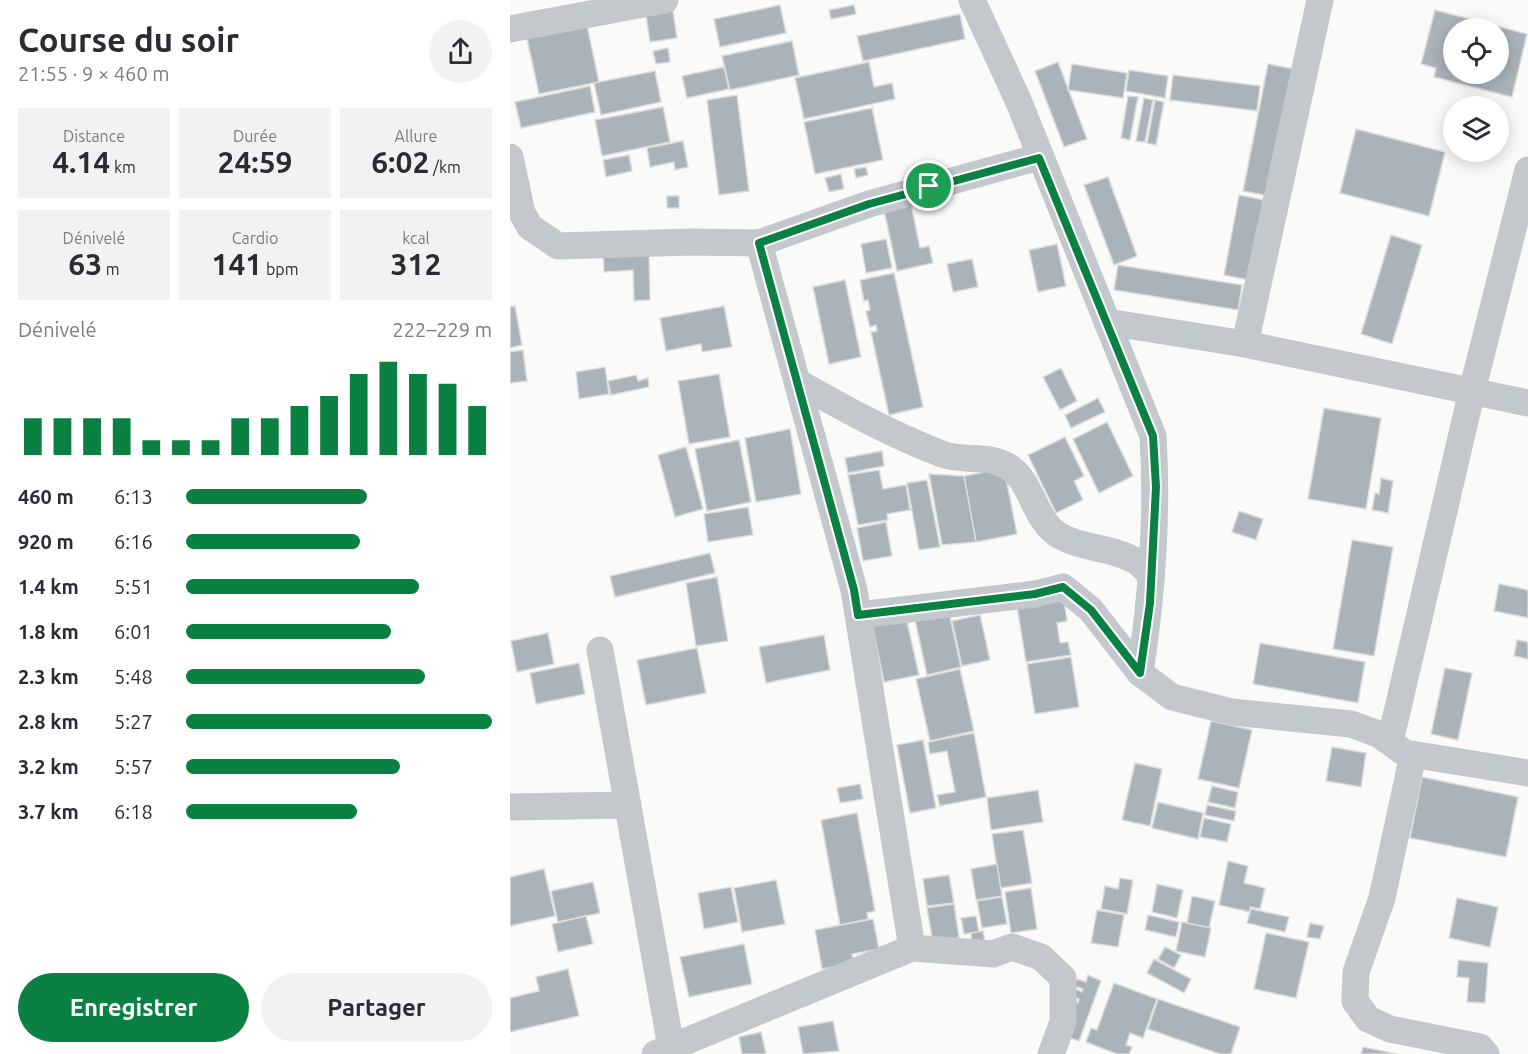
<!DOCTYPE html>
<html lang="fr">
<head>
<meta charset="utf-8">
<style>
	body { margin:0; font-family:Ubuntu,sans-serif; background:#f2f2f3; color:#2b2b33; height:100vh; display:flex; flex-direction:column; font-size:22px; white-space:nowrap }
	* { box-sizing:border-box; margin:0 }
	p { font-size:20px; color:#7c7c81 }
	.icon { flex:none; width:33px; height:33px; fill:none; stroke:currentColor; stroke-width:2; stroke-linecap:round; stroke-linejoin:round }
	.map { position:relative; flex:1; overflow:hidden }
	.details { display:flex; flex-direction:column; background:#fff; width:510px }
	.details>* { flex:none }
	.tools { position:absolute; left:933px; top:18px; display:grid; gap:12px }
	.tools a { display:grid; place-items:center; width:66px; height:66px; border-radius:50%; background:#fff; box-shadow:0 3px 15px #0003; font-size:30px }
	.pin { position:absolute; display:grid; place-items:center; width:51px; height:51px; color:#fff; margin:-26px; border:3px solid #fff; border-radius:50%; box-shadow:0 2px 6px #0007 }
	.round { display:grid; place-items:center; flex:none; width:63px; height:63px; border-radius:32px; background:#f2f2f3 }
	.overview { display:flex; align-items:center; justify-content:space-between; height:102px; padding:0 18px }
	h1 { font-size:33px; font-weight:700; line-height:45px }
	.figures { display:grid; grid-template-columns:repeat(3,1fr); gap:9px; height:102px; padding:6px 18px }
	.figures div { display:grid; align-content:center; border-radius:0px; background:#f2f2f3; text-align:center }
	.figures b { font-size:30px; font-weight:700 }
	.figures small { font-size:16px; font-weight:400 }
	.figures p { font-size:16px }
	.chart { height:168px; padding:12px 18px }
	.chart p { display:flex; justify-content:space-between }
	.chart svg { width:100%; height:108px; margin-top:6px; stroke:#0b8043; stroke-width:6 }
	.primary-button { display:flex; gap:12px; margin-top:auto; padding:12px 18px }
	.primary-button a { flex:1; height:69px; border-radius:36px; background:#0b8043; color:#fff; font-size:24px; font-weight:700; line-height:69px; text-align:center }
	.primary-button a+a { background:#f2f2f3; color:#2b2b33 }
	ul { padding:0 18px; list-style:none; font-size:20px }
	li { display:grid; grid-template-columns:96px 72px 1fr; align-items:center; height:45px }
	li i { height:15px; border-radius:8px; background:#0b8043 }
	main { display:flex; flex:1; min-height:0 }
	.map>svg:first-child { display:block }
</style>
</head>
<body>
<main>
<section class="details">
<div class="overview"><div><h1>Course du soir</h1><p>21:55 · 9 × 460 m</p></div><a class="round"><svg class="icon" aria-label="share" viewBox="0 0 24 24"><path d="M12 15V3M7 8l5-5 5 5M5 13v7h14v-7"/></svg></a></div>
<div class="figures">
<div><p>Distance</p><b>4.14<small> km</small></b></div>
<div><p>Durée</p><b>24:59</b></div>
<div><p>Allure</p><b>6:02<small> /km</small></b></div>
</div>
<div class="figures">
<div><p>Dénivelé</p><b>63<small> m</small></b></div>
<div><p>Cardio</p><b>141<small> bpm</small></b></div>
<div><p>kcal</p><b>312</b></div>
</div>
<div class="chart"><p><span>Dénivelé</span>222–229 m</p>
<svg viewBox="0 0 160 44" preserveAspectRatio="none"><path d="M5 44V29M15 44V29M25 44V29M35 44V29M45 44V38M55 44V38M65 44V38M75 44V29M85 44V29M95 44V24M105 44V20M115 44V11M125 44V6M135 44V11M145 44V15M155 44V24"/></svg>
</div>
<ul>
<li><b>460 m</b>6:13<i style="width:59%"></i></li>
<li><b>920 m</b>6:16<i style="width:57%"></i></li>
<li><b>1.4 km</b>5:51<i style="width:76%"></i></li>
<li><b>1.8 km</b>6:01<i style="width:67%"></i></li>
<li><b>2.3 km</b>5:48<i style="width:78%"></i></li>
<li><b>2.8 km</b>5:27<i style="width:100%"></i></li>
<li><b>3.2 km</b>5:57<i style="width:70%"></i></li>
<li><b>3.7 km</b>6:18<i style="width:56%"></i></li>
</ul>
<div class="primary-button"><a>Enregistrer</a><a>Partager</a></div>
</section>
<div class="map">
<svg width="1018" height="1054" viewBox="0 0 1018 1054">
	<rect width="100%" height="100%" fill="#fafaf8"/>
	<!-- building -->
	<g fill="#aab3b9" stroke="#dcdcda" stroke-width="1.5" fill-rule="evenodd">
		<path d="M162,5L167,38L140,42L135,9Z"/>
		<path d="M270,5L276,33L210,47L204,19Z"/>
		<path d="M344,5L346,14L321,19L319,10Z"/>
		<path d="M925,10L1017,34L1002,97L924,77L926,68L911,64ZM944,28H988V74H944Z"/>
		<path d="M450,14L455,39L353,61L347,36Z"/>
		<path d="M76,21L89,82L29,94L16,34Z"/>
		<path d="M282,41L289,75L220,90L212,56Z"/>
		<path d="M158,48L160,62L146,64L143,51Z"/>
		<path d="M359,62L364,87L382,83L385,99L294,119L285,78Z"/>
		<path d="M548,62L577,139L554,147L525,71Z"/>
		<path d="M562,64L617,73L613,98L558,90Z"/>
		<path d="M758,64L784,69L759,196L733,191Z"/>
		<path d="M214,67L219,89L177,98L172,76Z"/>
		<path d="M619,70L658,76L655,98L616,91Z"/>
		<path d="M145,71L151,102L91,115L84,83Z"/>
		<path d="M663,75L750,86L747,111L660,100Z"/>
		<path d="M80,86L85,112L11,128L5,102Z"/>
		<path d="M227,95L239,191L209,195L197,100Z"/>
		<path d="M618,96L628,97L620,140L611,138Z"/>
		<path d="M634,98L643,100L635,142L626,141Z"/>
		<path d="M645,100L654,102L646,145L637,143Z"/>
		<path d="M153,107L160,142L92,156L85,120Z"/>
		<path d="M362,108L373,160L305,174L294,122Z"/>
		<path d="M846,129L935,152L919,216L830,193Z"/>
		<path d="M173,141L178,167L165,170L164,162L140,167L137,148Z"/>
		<path d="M119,155L122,171L96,177L93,160Z"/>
		<path d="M356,167L358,175L346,178L344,169Z"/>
		<path d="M331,174L334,189L319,192L315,178Z"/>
		<path d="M598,177L627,256L604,265L574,185Z"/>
		<path d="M729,195L754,200L739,280L714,275Z"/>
		<rect x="157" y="196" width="12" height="12"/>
		<path d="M401,204L410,248L419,246L423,263L387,271L374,210Z"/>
		<path d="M881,235L912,245L882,344L851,334Z"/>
		<path d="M376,239L382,268L356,273L351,244Z"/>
		<path d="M547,244L556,286L528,292L519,250Z"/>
		<path d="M139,249L140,300L124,301L123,270L94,272L93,250Z"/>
		<path d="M462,259L468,287L443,292L437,264Z"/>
		<path d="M608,265L732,285L728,310L604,290Z"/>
		<path d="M384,273L413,407L379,415L361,332L367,331L366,325L360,327L356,311L360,310L358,300L354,301L350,280Z"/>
		<path d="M335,280L351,357L319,364L303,287Z"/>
		<path d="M5,306L12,345L0,348V307Z"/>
		<path d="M214,306L222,347L192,352L191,344L156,351L150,318Z"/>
		<path d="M13,350L17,381L0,383V352Z"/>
		<path d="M95,367L99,394L69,399L66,372Z"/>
		<path d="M551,368L567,401L550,410L533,377Z"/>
		<path d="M209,374L220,437L179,444L168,381Z"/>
		<path d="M126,375L128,381L138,378L139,387L101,395L98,381Z"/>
		<path d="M588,398L595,412L561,428L555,415Z"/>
		<path d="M814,408L871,418L856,509L798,499Z"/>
		<path d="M597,422L623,476L589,493L563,439Z"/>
		<path d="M280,429L291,494L246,502L235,438Z"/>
		<path d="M555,437L574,476L564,481L573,500L546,513L518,455Z"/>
		<path d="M229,440L241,502L197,511L185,449Z"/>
		<path d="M176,447L193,509L165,517L148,455Z"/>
		<path d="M372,451L374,466L338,473L335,458Z"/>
		<path d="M494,468L507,534L466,542L454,476Z"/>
		<path d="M369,470L373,489L396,485L400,510L377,514L378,520L348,525L338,475Z"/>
		<path d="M419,474L454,476L466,542L432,545Z"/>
		<path d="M871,478L883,481L878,513L862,510L865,493L869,494Z"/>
		<path d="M417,480L430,547L409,550L397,483Z"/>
		<path d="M238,507L243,535L198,542L194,514Z"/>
		<path d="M729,511L753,519L746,540L722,532Z"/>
		<path d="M376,522L382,556L353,561L347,528Z"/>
		<path d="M842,540L883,547L864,656L823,649Z"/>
		<path d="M200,553L205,573L105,597L100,576Z"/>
		<path d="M207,577L218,641L186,646L176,583Z"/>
		<path d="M989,584L1018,590V618L984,611Z"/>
		<path d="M553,593L557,621L547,623L550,643L558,642L561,655L516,662L506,600Z"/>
		<path d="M438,608L451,667L417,675L404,615Z"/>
		<path d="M470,615L480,660L452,666L442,621Z"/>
		<path d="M396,617L409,675L374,682L362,624Z"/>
		<path d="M38,633L44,664L7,672L1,641Z"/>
		<path d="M314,635L320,670L256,683L249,647Z"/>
		<path d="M1007,640L1018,642V659L1004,656Z"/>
		<path d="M750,643L855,662L848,703L743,684Z"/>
		<path d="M187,648L196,693L136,705L127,660Z"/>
		<path d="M561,657L569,707L525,714L517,664Z"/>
		<path d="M69,663L75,694L26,704L20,673Z"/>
		<path d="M935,668L962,673L948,740L921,734Z"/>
		<path d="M450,669L464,731L420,741L406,679Z"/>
		<path d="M701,721L742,730L729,788L688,779Z"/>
		<path d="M464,733L476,797L430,806L427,795L445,792L437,751L420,754L418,742Z"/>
		<path d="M413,740L426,808L400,813L387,745Z"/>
		<path d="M822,747L856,753L851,787L816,781Z"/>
		<path d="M625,763L652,769L640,826L612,820Z"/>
		<path d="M912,777L1008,797L996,857L900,838Z"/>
		<path d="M350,784L353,799L330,803L327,788Z"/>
		<path d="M702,786L728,792L725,808L698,802Z"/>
		<path d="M528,790L533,822L481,830L477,798Z"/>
		<path d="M648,802L693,813L688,839L642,828Z"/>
		<path d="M697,805L726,811L724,821L695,815Z"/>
		<path d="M347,813L365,911L357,913L358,919L330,925L311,820Z"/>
		<path d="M694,818L721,824L717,842L690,837Z"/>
		<path d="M513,830L522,883L490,888L482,834Z"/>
		<path d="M718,861L738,866L734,883L755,888L750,909L740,907V912L709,905Z"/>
		<path d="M487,864L492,896L466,900L461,869Z"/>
		<path d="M34,869L45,916L0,926V877Z"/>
		<path d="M439,875L444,903L417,906L413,879Z"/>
		<path d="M610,878L623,880L617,914L591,909L595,886L608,889Z"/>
		<path d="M266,880L275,924L232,932L224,888Z"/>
		<path d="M83,882L90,913L48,922L41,891Z"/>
		<path d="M647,884L673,890L667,918L642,912Z"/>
		<path d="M221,887L228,922L194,929L188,893Z"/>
		<path d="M521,888L527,929L501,933L495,892Z"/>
		<path d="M682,896L705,901L699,928L677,923Z"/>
		<path d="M492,897L497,924L472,928L467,901Z"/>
		<path d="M947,898L988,907L980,947L939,938Z"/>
		<path d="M444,904L449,938L423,943L417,908Z"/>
		<path d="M741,909L779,917L775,932L737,923Z"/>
		<path d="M587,910L614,915L608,947L581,943Z"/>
		<path d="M638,915L669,922L666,937L635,930Z"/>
		<path d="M76,916L83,944L48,952L42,924Z"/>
		<path d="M466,916L469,932L454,934L451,918Z"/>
		<path d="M363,919L369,949L342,954L344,963L312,969L305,930Z"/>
		<path d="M672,922L701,928L695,957L666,951Z"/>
		<path d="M800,923L814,926L810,939L797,937Z"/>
		<path d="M473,931L475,942L462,944L461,933Z"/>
		<path d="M756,933L799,942L786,998L744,989Z"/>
		<path d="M234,944L242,984L179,997L170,957Z"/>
		<path d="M655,947L671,955L664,968L648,959Z"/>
		<path d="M644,959L681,979L674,993L637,973Z"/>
		<path d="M948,960L978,963L975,1003L957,1002L959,978L947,977Z"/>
		<path d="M58,969L69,1016L0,1032V998L29,991L26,977Z"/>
		<path d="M578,975L591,981L569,1041L549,1034L559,999L568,1003L569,999L560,995L563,988L572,992L573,989L564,986L567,979L576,982Z"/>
		<path d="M604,983L647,999L633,1038L620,1033L616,1045L622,1047L619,1054H607L576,1042L581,1028L587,1030Z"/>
		<path d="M648,999L730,1027L721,1054H710L638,1029Z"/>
		<path d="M323,1021L329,1051L293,1054L288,1027Z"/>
		<path d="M251,1032L256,1054H232L229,1037Z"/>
		<path d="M853,1047L887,1054H851Z"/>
	</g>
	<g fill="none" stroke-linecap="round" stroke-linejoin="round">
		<!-- minor -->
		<g stroke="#c3c8cc" stroke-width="27">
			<path d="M462,0L508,100L643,436C648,515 642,594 630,673"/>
			<path d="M0,29L155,0"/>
			<path d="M0,157L12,213L20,227L48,246L181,242L249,243L344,590L402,948"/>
			<path d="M249,243L359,204L529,157"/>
			<path d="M597,322L735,344L810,0"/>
			<path d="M735,344L1018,403"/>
			<path d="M289,383C335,409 382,435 432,454C453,462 480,454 499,467C524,484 523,520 550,536C573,549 601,547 624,560C630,563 636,570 641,575"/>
			<path d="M349,615L525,594L553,587L581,610L630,673L662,697L722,712L841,724L868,734L895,753L1018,773"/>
			<path d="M90,650L161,1047"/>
			<path d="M880,742L962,391L1018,170"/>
			<path d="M903,755L872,898L846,972L845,1001L858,1019L880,1029L970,1047L976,1054"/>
			<path d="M0,807L118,805"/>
			<path d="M145,1054L402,948L483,954L502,947L531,957L553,978V1022L541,1054"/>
		</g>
	</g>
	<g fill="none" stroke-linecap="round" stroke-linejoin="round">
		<!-- route casing -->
		<g stroke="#fff" stroke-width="12">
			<path id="route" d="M529,158L643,436L646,487L640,603L630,673L581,610L553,587L525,594L348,615L344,590L249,243L359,204Z"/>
		</g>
		<!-- route -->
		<use href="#route" stroke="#0b8043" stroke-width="8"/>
	</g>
</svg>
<div class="tools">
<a><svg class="icon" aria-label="locate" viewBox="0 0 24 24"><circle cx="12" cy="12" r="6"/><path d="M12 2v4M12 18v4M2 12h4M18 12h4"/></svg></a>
<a><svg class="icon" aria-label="layers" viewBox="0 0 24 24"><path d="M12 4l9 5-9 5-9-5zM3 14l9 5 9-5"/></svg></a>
</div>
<div class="pin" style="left:419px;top:186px;background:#1e9e55"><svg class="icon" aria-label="arrive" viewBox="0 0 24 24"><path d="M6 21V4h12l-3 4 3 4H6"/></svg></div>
</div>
</main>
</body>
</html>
